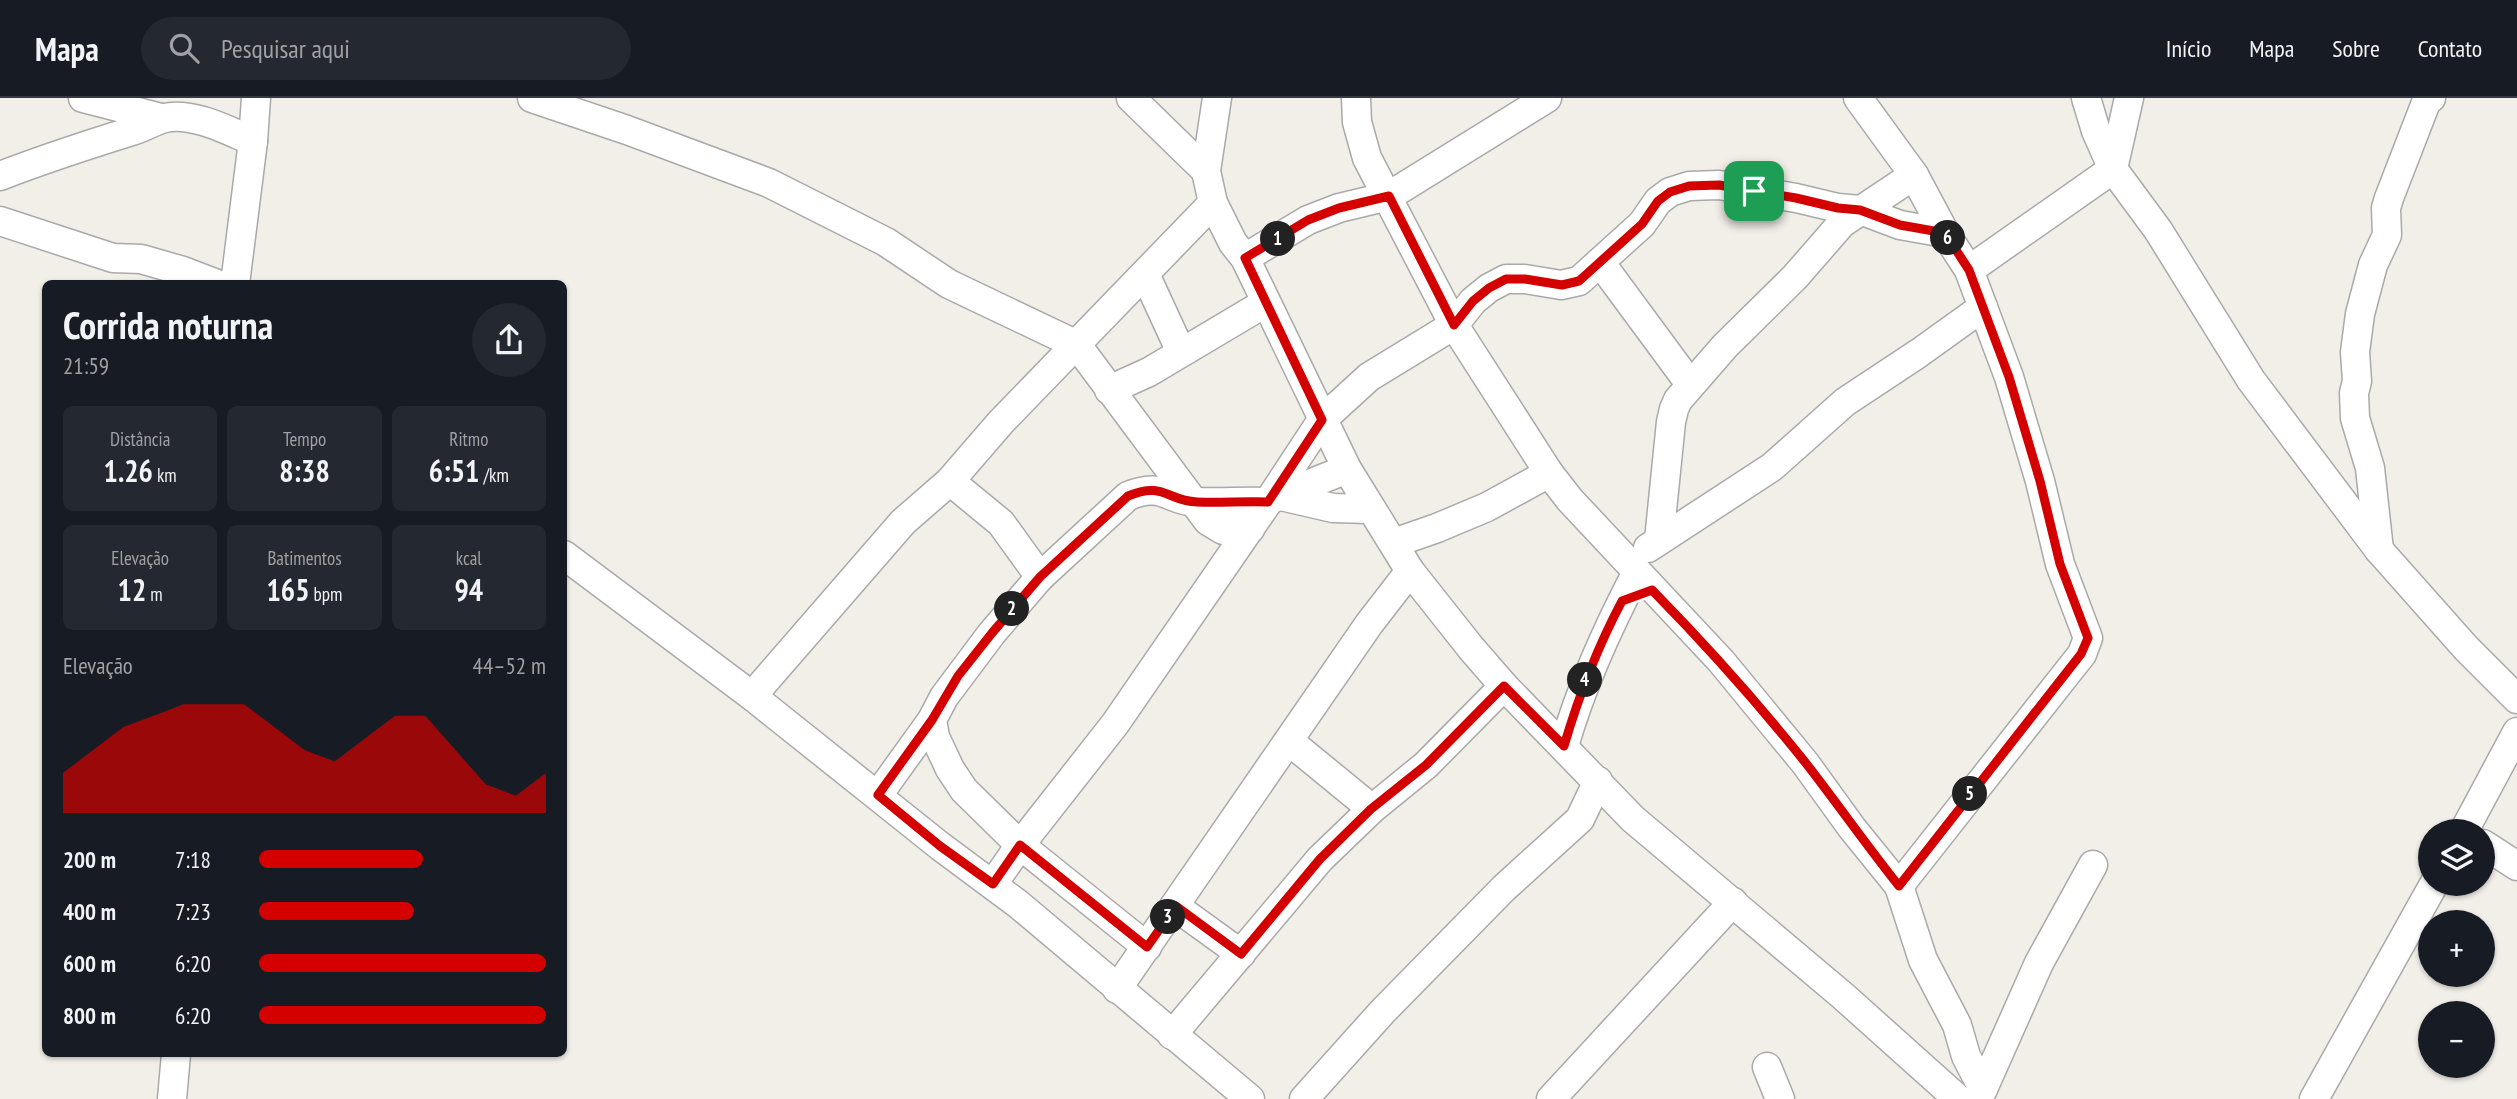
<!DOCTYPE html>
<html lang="pt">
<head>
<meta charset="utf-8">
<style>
	body { margin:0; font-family:"PT Sans Narrow",sans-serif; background:#242831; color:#f1f3f6; height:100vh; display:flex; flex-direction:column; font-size:26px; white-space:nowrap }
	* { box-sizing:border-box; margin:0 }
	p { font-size:23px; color:#9ea1a6 }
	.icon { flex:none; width:38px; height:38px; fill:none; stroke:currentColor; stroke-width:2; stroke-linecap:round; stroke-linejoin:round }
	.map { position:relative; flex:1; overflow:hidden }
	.details { position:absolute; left:42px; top:182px; width:525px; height:777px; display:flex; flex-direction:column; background:#171b24; border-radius:10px; box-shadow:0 2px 5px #0004 }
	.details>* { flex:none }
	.fabs { position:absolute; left:2418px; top:721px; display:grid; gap:14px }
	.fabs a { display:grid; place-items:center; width:77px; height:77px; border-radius:50%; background:#171b24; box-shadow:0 2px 5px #0004; font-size:35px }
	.pin { position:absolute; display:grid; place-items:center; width:60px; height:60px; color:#fff; margin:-30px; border-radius:14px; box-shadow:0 4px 10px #0006 }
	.km { position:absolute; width:35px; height:35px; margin:-18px; border-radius:50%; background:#222; color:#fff; font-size:19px; line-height:35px; text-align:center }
	.round { display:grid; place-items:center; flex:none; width:74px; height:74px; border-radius:37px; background:#242831 }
	.summary { display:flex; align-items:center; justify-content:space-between; height:119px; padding:0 21px }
	h1 { font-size:38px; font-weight:700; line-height:52px }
	.metrics { display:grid; grid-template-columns:repeat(3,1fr); gap:10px; height:119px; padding:7px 21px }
	.metrics div { display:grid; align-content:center; border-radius:10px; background:#242831; text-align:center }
	.metrics b { font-size:30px; font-weight:700 }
	.metrics small { font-size:19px; font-weight:400 }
	.metrics p { font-size:19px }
	.chart { height:196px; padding:14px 21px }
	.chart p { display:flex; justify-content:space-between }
	.chart svg { width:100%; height:126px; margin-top:7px; fill:#d40000; opacity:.7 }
	ul { padding:0 21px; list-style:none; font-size:23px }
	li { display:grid; grid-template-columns:112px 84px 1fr; align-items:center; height:52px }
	li i { height:18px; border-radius:9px; background:#d40000 }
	header { display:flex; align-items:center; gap:42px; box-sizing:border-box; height:98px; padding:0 35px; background:#171b24; border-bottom:2px solid #363941 }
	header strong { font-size:33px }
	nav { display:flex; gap:38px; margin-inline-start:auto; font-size:24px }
	.search { width:490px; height:63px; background:#242831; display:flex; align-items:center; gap:18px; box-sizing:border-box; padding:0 24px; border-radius:38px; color:#9ea1a6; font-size:26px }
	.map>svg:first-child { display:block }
</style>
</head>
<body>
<header>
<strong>Mapa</strong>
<div class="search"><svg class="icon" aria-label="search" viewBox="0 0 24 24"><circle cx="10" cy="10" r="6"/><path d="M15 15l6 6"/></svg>Pesquisar aqui</div>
<nav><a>Início</a><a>Mapa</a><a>Sobre</a><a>Contato</a></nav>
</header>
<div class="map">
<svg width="2517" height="1001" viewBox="0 0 2517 1001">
	<rect width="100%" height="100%" fill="#f2efe9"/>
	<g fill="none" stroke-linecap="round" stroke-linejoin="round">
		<!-- minor casing -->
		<g stroke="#a9a9a9" stroke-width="31">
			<g id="minor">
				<path d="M83,0L161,20"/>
				<path d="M532,0L627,32L769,85L886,144L949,186L1077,247L1208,423L1223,432L1250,431"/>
				<path d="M1131,0L1206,73"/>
				<path d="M1217,0L1206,73L1213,105L1233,145L1245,160L1347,371L1410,473L1471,550L1504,588L1633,721L1843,898L1958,1001"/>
				<path d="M1356,0L1357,24L1367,60L1454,227L1549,375L1570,402L1721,563L1805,665L1852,730L1899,788L1923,862L1957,927L1966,958L1983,991L1978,1001"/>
				<path d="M1858,0L1914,77L1945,135L1969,172L2009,279L2040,383L2060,466L2088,540L2082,556L1899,788"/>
				<path d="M2086,0L2096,33L2113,71L2158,132L2251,282L2379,452L2466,550L2517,601"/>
				<path d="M0,78C44,61 87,47 132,33C152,27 159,17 182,19C207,21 231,34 253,43"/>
				<path d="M0,123L113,160L141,161L183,173L217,186"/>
				<path d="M1245,160L1308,122L1339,110L1389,98L1547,0"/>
				<path d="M1600,164L1690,286"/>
				<path d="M1969,172L2113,71L2129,0"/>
				<path d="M1145,176L1181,254"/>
				<path d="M235,186L253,43L256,0"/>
				<path d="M1109,292L1149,274L1265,205"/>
				<path d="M950,383L1001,425L1040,479L1128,398C1164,383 1167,403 1197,404C1221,405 1244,403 1268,404"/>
				<path d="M1281,398L1333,410L1370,411"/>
				<path d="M1277,399L1347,371"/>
				<path d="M1659,442L1671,324L1674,311L1678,302L1725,248L1795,179L1842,125L1914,77"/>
				<path d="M1394,445L1437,430L1487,409L1549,375"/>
				<path d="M1648,450L1772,369L1845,304L1919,255L1983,209"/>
				<path d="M2379,452L2370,370L2355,320L2354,295L2357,283L2355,254L2360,216L2373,167L2387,137L2386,110L2389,100L2427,2L2431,0"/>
				<path d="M564,457L752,598L940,748L1018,806L1250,1001"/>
				<path d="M1040,479L992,535L944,599L932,622L935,639L950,671L964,692L1020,747L1147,849"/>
				<path d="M752,598L903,424L950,383L1001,324L1213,105"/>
				<path d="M1289,643L1372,711"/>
				<path d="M1564,648C1582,586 1607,531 1637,474"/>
				<path d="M878,697L932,622"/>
				<path d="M2464,733L2517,634"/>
				<path d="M2483,746L2517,768"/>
				<path d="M993,786L1020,747L1115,626L1268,404L1322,322L1369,279L1454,227L1473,203L1489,190L1506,181H1525L1561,187L1579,183L1642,126L1658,103L1670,94L1689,88L1719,87L1796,100L1838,110L1860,112L1900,127L1945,135"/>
				<path d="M1176,809L1241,856"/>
				<path d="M1117,891L1369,526L1410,473"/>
				<path d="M1172,937L1320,761L1372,711L1426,667L1504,588"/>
				<path d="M1767,969L1780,1001"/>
				<path d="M1983,991L2039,865L2093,767"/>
				<path d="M172,1001L176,956"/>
				<path d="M1304,1001L1384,912L1504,790L1580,721L1598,683"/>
				<path d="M1551,1001L1733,804"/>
				<path d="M2314,1001L2434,786"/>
			</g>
		</g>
		<!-- minor -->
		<use href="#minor" stroke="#fff" stroke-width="28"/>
	</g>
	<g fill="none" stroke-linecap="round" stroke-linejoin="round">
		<!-- route casing -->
		<g stroke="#fff" stroke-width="14">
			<path id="route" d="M1719,87L1796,100L1838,110L1860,112L1900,127L1945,135L1969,172L2009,279L2040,383L2060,466L2088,540L2081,556L1899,788C1867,748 1837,705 1805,664C1757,604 1706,547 1652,492L1622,503C1597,550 1579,597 1564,648L1504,588L1426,667L1371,711L1320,761L1241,856L1176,808L1147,849L1020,747L993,786L940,748L878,697L932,622L958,578L992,535L1040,479L1128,398C1164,383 1167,403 1197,404C1221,405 1244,403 1268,404L1322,322L1245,160L1308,122L1339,110L1389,98L1454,227L1473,203L1489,190L1506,181H1525L1562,187L1579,183L1642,126L1658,103L1670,94L1689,88Z"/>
		</g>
		<!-- route -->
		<use href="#route" stroke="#d40000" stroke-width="9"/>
	</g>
</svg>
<div class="fabs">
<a><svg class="icon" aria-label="layers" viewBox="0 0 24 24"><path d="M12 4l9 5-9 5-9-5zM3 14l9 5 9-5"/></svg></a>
<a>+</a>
<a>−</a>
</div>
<div class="pin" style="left:1754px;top:93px;background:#1e9e55"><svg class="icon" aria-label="arrive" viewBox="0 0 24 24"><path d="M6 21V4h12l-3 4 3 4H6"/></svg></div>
<b class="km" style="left:1278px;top:141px">1</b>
<b class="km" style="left:1012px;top:511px">2</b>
<b class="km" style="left:1168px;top:819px">3</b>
<b class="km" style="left:1585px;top:582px">4</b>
<b class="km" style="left:1970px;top:696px">5</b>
<b class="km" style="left:1948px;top:140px">6</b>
<section class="details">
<div class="summary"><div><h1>Corrida noturna</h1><p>21:59</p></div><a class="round"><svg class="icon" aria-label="share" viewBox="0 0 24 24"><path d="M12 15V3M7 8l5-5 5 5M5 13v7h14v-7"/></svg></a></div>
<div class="metrics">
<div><p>Distância</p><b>1.26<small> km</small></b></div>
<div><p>Tempo</p><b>8:38</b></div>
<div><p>Ritmo</p><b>6:51<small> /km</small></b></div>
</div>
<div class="metrics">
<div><p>Elevação</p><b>12<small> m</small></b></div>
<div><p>Batimentos</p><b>165<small> bpm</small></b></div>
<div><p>kcal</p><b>94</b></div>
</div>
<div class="chart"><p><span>Elevação</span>44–52 m</p>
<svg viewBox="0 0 160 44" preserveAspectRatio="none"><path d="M0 44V30L10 22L20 14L30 10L40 6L50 6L60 6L70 14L80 22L90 26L100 18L110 10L120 10L130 22L140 34L150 38L160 30V44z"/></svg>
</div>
<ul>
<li><b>200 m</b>7:18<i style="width:57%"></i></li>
<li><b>400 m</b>7:23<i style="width:54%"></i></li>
<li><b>600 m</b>6:20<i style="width:100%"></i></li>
<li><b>800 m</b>6:20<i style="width:100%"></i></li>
</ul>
</section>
</div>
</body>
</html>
